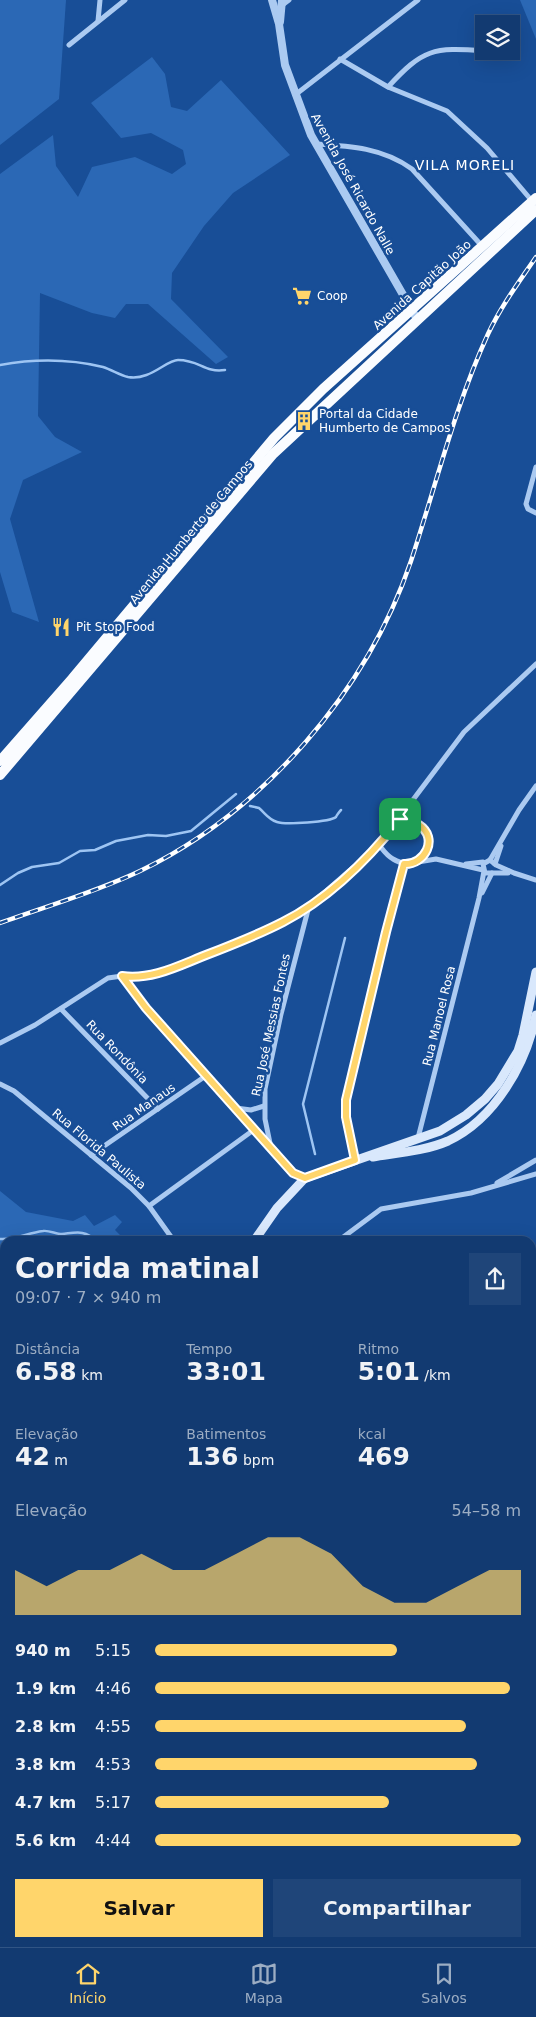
<!DOCTYPE html>
<html lang="pt">
<head>
<meta charset="utf-8">
<style>
	body { margin:0; font-family:"DejaVu Sans",sans-serif; background:#1f4579; color:#f1f3f6; height:100vh; display:flex; flex-direction:column; font-size:19px; white-space:nowrap }
	* { box-sizing:border-box; margin:0 }
	p { font-size:16px; color:#9cadc3 }
	.icon { flex:none; width:28px; height:28px; fill:none; stroke:currentColor; stroke-width:2; stroke-linecap:round; stroke-linejoin:round }
	.map { position:relative; flex:1; overflow:hidden }
	.panel { position:absolute; left:0px; top:1236px; width:536px; height:711px; display:flex; flex-direction:column; background:#123a71; border-radius:15px 15px 0 0; box-shadow:0 5px 20px #0002,0 0 0 1px #315484 }
	.panel>* { flex:none }
	.controls { position:absolute; left:475px; top:15px; display:grid; gap:10px }
	.controls a { display:grid; place-items:center; width:45px; height:45px; border-radius:0px; background:#123a71; box-shadow:0 5px 20px #0002,0 0 0 1px #315484; font-size:25px }
	.pin { position:absolute; display:grid; place-items:center; width:42px; height:42px; color:#fff; margin:-21px; border-radius:10px; box-shadow:0 2px 8px #0006 }
	.round { display:grid; place-items:center; flex:none; width:52px; height:52px; border-radius:0px; background:#1f4579 }
	.head { display:flex; align-items:center; justify-content:space-between; height:85px; padding:0 15px }
	h1 { font-size:28px; font-weight:800; line-height:38px }
	.metrics { display:grid; grid-template-columns:repeat(3,1fr); gap:8px; height:85px; padding:5px 15px }
	.metrics div { display:grid; align-content:center }
	.metrics b { font-size:25px; font-weight:800 }
	.metrics small { font-size:14px; font-weight:400 }
	.metrics p { font-size:14px }
	.chart { height:140px; padding:10px 15px }
	.chart p { display:flex; justify-content:space-between }
	.chart svg { width:100%; height:90px; margin-top:5px; fill:#ffd56b; opacity:.7 }
	.primary-button { display:flex; gap:10px; margin-top:auto; padding:10px 15px }
	.primary-button a { flex:1; height:58px; border-radius:0px; background:#ffd56b; color:#111; font-size:20px; font-weight:800; line-height:58px; text-align:center }
	.primary-button a+a { background:#1f4579; color:#f1f3f6 }
	ul { padding:0 15px; list-style:none; font-size:16px }
	li { display:grid; grid-template-columns:80px 60px 1fr; align-items:center; height:38px }
	li i { height:12px; border-radius:6px; background:#ffd56b }
	.dock { display:flex; justify-content:space-around; align-items:center; height:70px; border-top:1px solid #315484; background:#123a71; font-size:14px; color:#9cadc3 }
	.dock a { display:grid; justify-items:center; gap:2px }
	.dock .current { color:#ffd56b }
	.map>svg:first-child { display:block }
</style>
</head>
<body>
<div class="map">
<svg width="536" height="1947" viewBox="0 0 536 1947">
	<rect width="100%" height="100%" fill="#184e97"/>
	<!-- green -->
	<g fill="#2b68b5">
		<path d="M0,0H66L59,99L0,145Z"/>
		<path d="M520,0H536V39Z"/>
		<path d="M152,57L165,74L171,107L187,111L221,80L290,155L233,193L204,226L172,273L171,299L228,357L216,364L148,304H126L115,318L92,313L40,293L38,416L55,437L82,452L23,480L10,519L39,622L12,612L0,572V174L53,135L56,166L78,197L92,167L135,157L172,174L186,164L183,150L151,133L121,138L91,103Z"/>
		<path d="M0,1191L26,1212L73,1221L85,1215L94,1226L115,1215L122,1222L115,1230L126,1241H5V1269L0,1281Z"/>
		<path d="M0,1345L5,1346V1381L0,1376Z"/>
		<path d="M536,1411V1947H504L500,1943L531,1942V1415Z"/>
		<path d="M0,1684L5,1689V1733L0,1741Z"/>
		<path d="M5,1767V1942L325,1943L316,1947H0V1774Z"/>
	</g>
	<g fill="none" stroke-linecap="round" stroke-linejoin="round">
		<!-- stream -->
		<g stroke="#9ec5f3" stroke-width="2.5">
			<path d="M0,365C33,359 70,359 103,367C112,370 120,375 128,377C150,381 166,360 178,360C200,360 204,373 225,370"/>
			<path d="M250,806L259,808C266,814 268,819 277,822C285,825 330,822 336,817C336,816 340,811 341,810"/>
			<path d="M0,885L18,873L32,867L59,863L80,851L95,850L116,841L148,835L166,836L191,831L236,794"/>
			<path d="M315,1154L303,1104L345,938"/>
			<path d="M0,1239C16,1240 27,1233 43,1231C49,1230 56,1234 62,1234C74,1233 86,1229 95,1241"/>
			<path d="M0,1825L5,1818"/>
		</g>
		<!-- minor -->
		<g stroke="#abcaf1" stroke-width="5">
			<path d="M281,6L289,0"/>
			<path d="M98,21L100,0"/>
			<path d="M69,45L125,0"/>
			<path d="M493,51L513,53"/>
			<path d="M340,59L388,87L447,111L487,148L532,201"/>
			<path d="M388,87C423,49 433,47 484,51"/>
			<path d="M295,95L418,0"/>
			<path d="M316,144C351,146 383,148 412,169L482,246"/>
			<path d="M536,467L526,504L528,509L536,513"/>
			<path d="M379,845C383,850 387,856 393,859C424,878 452,831 400,819"/>
			<path d="M490,860L519,810L536,786"/>
			<path d="M490,860L496,865L514,873L536,880"/>
			<path d="M490,860L483,864L485,873H508"/>
			<path d="M418,862L436,859L483,870"/>
			<path d="M466,864L483,862"/>
			<path d="M495,864L501,846"/>
			<path d="M482,893L492,873"/>
			<path d="M122,976L147,1008L293,1173L305,1178"/>
			<path d="M61,1009L158,1109"/>
			<path d="M0,1043L35,1025L108,978L122,976L142,978L170,970L251,937L284,921L309,906L379,845L464,732L536,664"/>
			<path d="M0,1084L14,1091L131,1188L149,1206L174,1241"/>
			<path d="M236,1108L251,1110L264,1106"/>
			<path d="M418,1138L479,898L484,871"/>
			<path d="M271,1148L265,1119V1089L281,1014L309,906"/>
			<path d="M91,1155L207,1075"/>
			<path d="M355,1160L346,1117V1100L385,932L405,864"/>
			<path d="M497,1183L536,1160"/>
			<path d="M149,1206L255,1129"/>
			<path d="M338,1241L381,1209L471,1193L536,1174"/>
			<path d="M0,1398V1397"/>
			<path d="M0,1571L5,1575"/>
			<path d="M0,1671L5,1676"/>
		</g>
		<!-- tertiary -->
		<g stroke="#abcaf1" stroke-width="8">
			<path d="M272,0L279,24L285,65L311,135L417,319"/>
			<path d="M280,22L282,0"/>
		</g>
		<!-- secondary -->
		<g stroke="#d9e8fc" stroke-width="9">
			<path d="M373,1157C398,1153 425,1151 448,1141C495,1119 526,1064 536,1015"/>
			<path d="M254,1241L277,1208L305,1178L440,1131L466,1115L485,1099L498,1084L518,1051L523,1035L536,972"/>
			<path d="M0,1752L5,1745"/>
		</g>
		<!-- trunk -->
		<g stroke="#fafcff" stroke-width="10">
			<path d="M0,761L72,679L274,438L323,389L536,198"/>
			<path d="M0,775L273,454L536,210"/>
		</g>
		<!-- rail casing -->
		<g stroke="#fff" stroke-width="4.5">
			<path id="rail" d="M0,923C47,906 96,892 140,871C264,811 367,691 411,561C436,485 455,406 488,334C501,306 519,282 536,257"/>
		</g>
		<!-- rail -->
		<use href="#rail" stroke="#184e97" stroke-width="2.5" stroke-dasharray="8" stroke-linecap="butt"/>
	</g>
	<g fill="none" stroke-linecap="round" stroke-linejoin="round">
		<!-- route casing -->
		<g stroke="#fff" stroke-width="10">
			<path id="route" d="M400,819C407,820 414,822 419,825C439,838 425,865 404,864L386,932L346,1100V1117L355,1160L305,1178L293,1173L146,1008L122,976C152,980 178,966 206,955C232,945 258,935 283,922C328,899 369,858 400,819Z"/>
		</g>
		<!-- route -->
		<use href="#route" stroke="#ffd56b" stroke-width="6"/>
	</g>
	<!-- icons -->
	<defs>
		<g id="supermarket-bare" transform="scale(1.5)"><path d="M-6-5.5h2.5l.6 2H6L4.5 2H-2.5L-4.4-4H-6ZM-1.5 3.2a1.3 1.3 0 1 0 .1 0ZM3 3.2a1.3 1.3 0 1 0 .1 0Z" fill="#ffd56b" stroke="#184e97" stroke-width="2.5" paint-order="stroke"/></g>
		<g id="building-bare" transform="scale(1.5)"><path d="M-4-6H4V6H1V3H-1V6H-4ZM-2.5-4.3h1.7v1.8h-1.7ZM.8-4.3h1.7v1.8H.8ZM-2.5-1h1.7V.8h-1.7ZM.8-1h1.7V.8H.8Z" fill="#ffd56b" stroke="#184e97" stroke-width="2.5" paint-order="stroke"/></g>
		<g id="restaurant-bare" transform="scale(1.5)"><path d="M-5-6h1v4h1v-4h1v4h1v-4h1v5L-1.5 .5V6h-2V.5L-5-1ZM5-6V6H3V1.5H1.5Q1.5-4 5-6Z" fill="#ffd56b" stroke="#184e97" stroke-width="2.5" paint-order="stroke"/></g>
	</defs>
	<g fill-rule="evenodd">
		<use href="#supermarket-bare" x="302" y="296"/>
		<use href="#building-bare" x="304" y="421"/>
		<use href="#restaurant-bare" x="61" y="627"/>
	</g>
	<g text-anchor="middle" dominant-baseline="central" stroke-width="5" stroke-linejoin="round" paint-order="stroke">
		<!-- street labels -->
		<g font-size="12" fill="#fff" stroke="#184e97">
			<text transform="translate(353 184) rotate(61)">Avenida José Ricardo Nalle</text>
			<text transform="translate(422 285) rotate(-42)">Avenida Capitão João</text>
			<text transform="translate(191 532) rotate(-50)">Avenida Humberto de Campos</text>
			<text transform="translate(439 1016) rotate(-76)">Rua Manoel Rosa</text>
			<text transform="translate(271 1025) rotate(-78)">Rua José Messias Fontes</text>
			<text transform="translate(117 1052) rotate(46)">Rua Rondônia</text>
			<text transform="translate(144 1107) rotate(-35)">Rua Manaus</text>
			<text transform="translate(99 1149) rotate(40)">Rua Florida Paulista</text>
		</g>
		<!-- poi labels -->
		<g font-size="12" fill="#fff" stroke="#184e97" text-anchor="start">
			<text x="317" y="296">Coop</text>
			<text x="319" y="414">Portal da Cidade<tspan x="319" dy="14">Humberto de Campos</tspan></text>
			<text x="76" y="627">Pit Stop Food</text>
		</g>
		<!-- neighbourhood labels -->
		<g font-size="14" letter-spacing="1" fill="#fff" stroke="#184e97">
			<text x="465" y="165">VILA MORELI</text>
		</g>
	</g>
</svg>
<div class="controls">
<a><svg class="icon" aria-label="layers" viewBox="0 0 24 24"><path d="M12 4l9 5-9 5-9-5zM3 14l9 5 9-5"/></svg></a>
</div>
<div class="pin" style="left:400px;top:819px;background:#1e9e55"><svg class="icon" aria-label="arrive" viewBox="0 0 24 24"><path d="M6 21V4h12l-3 4 3 4H6"/></svg></div>
<section class="panel">
<div class="head"><div><h1>Corrida matinal</h1><p>09:07 · 7 × 940 m</p></div><a class="round"><svg class="icon" aria-label="share" viewBox="0 0 24 24"><path d="M12 15V3M7 8l5-5 5 5M5 13v7h14v-7"/></svg></a></div>
<div class="metrics">
<div><p>Distância</p><b>6.58<small> km</small></b></div>
<div><p>Tempo</p><b>33:01</b></div>
<div><p>Ritmo</p><b>5:01<small> /km</small></b></div>
</div>
<div class="metrics">
<div><p>Elevação</p><b>42<small> m</small></b></div>
<div><p>Batimentos</p><b>136<small> bpm</small></b></div>
<div><p>kcal</p><b>469</b></div>
</div>
<div class="chart"><p><span>Elevação</span>54–58 m</p>
<svg viewBox="0 0 160 44" preserveAspectRatio="none"><path d="M0 44V22L10 30L20 22L30 22L40 14L50 22L60 22L70 14L80 6L90 6L100 14L110 30L120 38L130 38L140 30L150 22L160 22V44z"/></svg>
</div>
<ul>
<li><b>940 m</b>5:15<i style="width:66%"></i></li>
<li><b>1.9 km</b>4:46<i style="width:97%"></i></li>
<li><b>2.8 km</b>4:55<i style="width:85%"></i></li>
<li><b>3.8 km</b>4:53<i style="width:88%"></i></li>
<li><b>4.7 km</b>5:17<i style="width:64%"></i></li>
<li><b>5.6 km</b>4:44<i style="width:100%"></i></li>
</ul>
<div class="primary-button"><a>Salvar</a><a>Compartilhar</a></div>
</section>
</div>
<nav class="dock">
<a class="current"><svg class="icon" aria-label="home" viewBox="0 0 24 24"><path d="M3 11l9-7 9 7M6 9v11h12V9"/></svg>Início</a>
<a><svg class="icon" aria-label="map" viewBox="0 0 24 24"><path d="M3 6l6-2 6 2 6-2v14l-6 2-6-2-6 2zM9 4v14M15 6v14"/></svg>Mapa</a>
<a><svg class="icon" aria-label="saved" viewBox="0 0 24 24"><path d="M7 4h10v16l-5-4-5 4z"/></svg>Salvos</a>
</nav>
</body>
</html>
